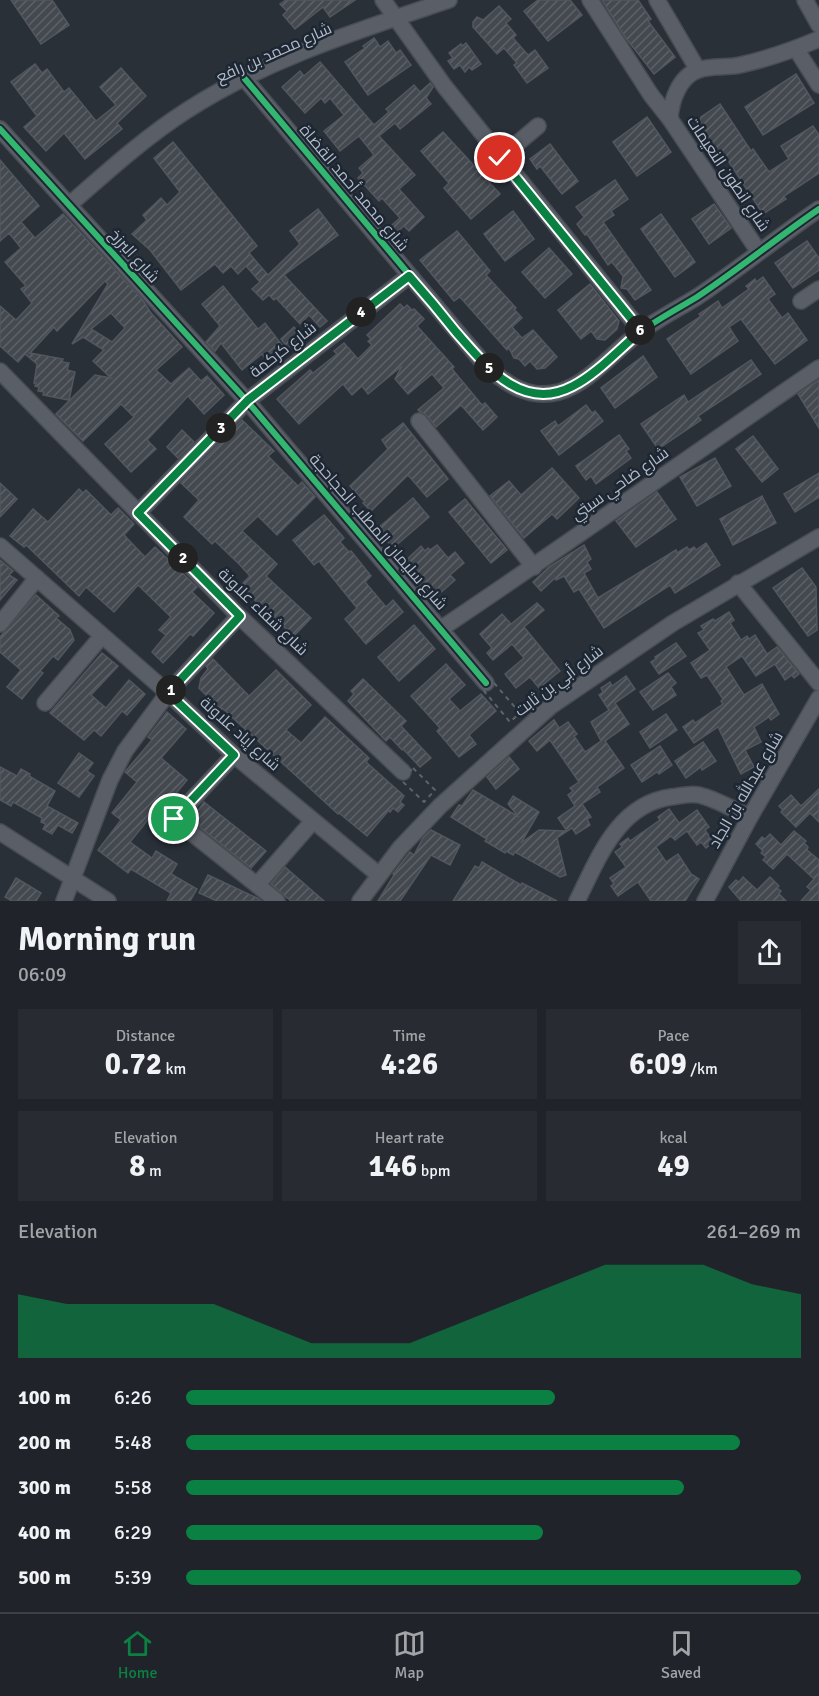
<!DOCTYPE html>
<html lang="en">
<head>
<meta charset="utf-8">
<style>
	body { margin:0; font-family:Signika,Cairo,sans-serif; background:#282c32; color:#f1f3f6; height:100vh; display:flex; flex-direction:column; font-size:22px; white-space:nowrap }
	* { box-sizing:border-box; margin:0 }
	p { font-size:20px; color:#a2a4a8 }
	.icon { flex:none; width:33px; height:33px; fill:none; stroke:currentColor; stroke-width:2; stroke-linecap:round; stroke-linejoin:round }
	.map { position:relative; height:901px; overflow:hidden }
	.sheet { display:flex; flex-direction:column; background:#20242a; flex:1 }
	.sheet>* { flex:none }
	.pin { position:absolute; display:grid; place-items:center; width:51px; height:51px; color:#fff; margin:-26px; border:3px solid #fff; border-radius:50%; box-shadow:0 2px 6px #0007 }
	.km { position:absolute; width:30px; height:30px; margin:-15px; border-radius:50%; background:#222; color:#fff; font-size:16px; line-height:30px; text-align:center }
	.round { display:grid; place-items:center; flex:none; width:63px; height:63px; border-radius:0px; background:#282c32 }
	.head { display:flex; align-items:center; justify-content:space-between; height:102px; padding:0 18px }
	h1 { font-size:33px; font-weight:800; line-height:45px }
	.figures { display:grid; grid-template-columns:repeat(3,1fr); gap:9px; height:102px; padding:6px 18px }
	.figures div { display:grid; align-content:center; border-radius:0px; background:#282c32; text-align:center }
	.figures b { font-size:30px; font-weight:800 }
	.figures small { font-size:16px; font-weight:400 }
	.figures p { font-size:16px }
	.chart { height:168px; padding:12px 18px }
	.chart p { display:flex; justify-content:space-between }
	.chart svg { width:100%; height:108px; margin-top:6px; fill:#0b8043; opacity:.7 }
	ul { padding:0 18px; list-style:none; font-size:20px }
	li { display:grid; grid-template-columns:96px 72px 1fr; align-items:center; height:45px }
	li i { height:15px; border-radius:8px; background:#0b8043 }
	.tab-bar { display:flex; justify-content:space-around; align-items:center; height:84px; border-top:2px solid #3d4147; background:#20242a; font-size:16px; color:#a2a4a8 }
	.tab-bar a { display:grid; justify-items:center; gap:3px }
	.tab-bar .selected { color:#0b8043 }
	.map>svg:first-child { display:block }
</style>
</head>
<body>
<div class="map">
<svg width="819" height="901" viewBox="0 0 819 901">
	<defs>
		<pattern id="building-hatch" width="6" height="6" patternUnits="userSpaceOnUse" patternTransform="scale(1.5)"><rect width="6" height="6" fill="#444950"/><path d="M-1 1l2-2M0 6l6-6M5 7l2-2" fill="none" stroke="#5d6168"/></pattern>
	</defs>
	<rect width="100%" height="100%" fill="#2a3038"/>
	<!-- building -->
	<g fill="url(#building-hatch)" stroke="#52575f" stroke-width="1.5" fill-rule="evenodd">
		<path d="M11,0H52L69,25L41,44Z"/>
		<path d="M286,0H355L330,17L323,7L295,29L283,15L287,11L280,4Z"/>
		<path d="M538,0H570L582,15L548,41L524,11Z"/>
		<path d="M602,0H638L651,19L648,21L675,57L654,74L625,37Z"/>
		<path d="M499,6L511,19L506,23L516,35L513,38L528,55L535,50L548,68L527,83L514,65L517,63L504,48L497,54L473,27V22L477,17L483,20Z"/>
		<path d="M374,38L380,47L388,41L396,53L400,50L411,65L368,95L345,62L365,48L363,46Z"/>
		<path d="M466,43L481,64L472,70L469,67L465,72L460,65L454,69L448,61L453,58L449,53L461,44L462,46Z"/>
		<path d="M320,62L374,125L389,112L386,109L414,85L420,92L430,83L433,87L426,98L431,104L400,129L395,123L379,136L415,175L399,189L424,217L409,231L404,226L391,237L385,231L400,218L382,198L379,201L358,178L363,173L359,168L374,155L359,136L340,151L324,131L344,115L330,98L325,103L321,98L305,113L282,87L300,71L304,76Z"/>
		<path d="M35,64L42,73L47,69L64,92L69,88L96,121L116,105L100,87L121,68L146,96L117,123L122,129L85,159L64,133L46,151L24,127L37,116L11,82Z"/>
		<path d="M796,74L814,103L763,135L745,107Z"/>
		<path d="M720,104L751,151L753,149L769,172L789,159L781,146L813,126L819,135V173L784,196L786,199L763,214L723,153L718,157L712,148L709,150L702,140L707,137L699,124L701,117Z"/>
		<path d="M647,117L671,152L637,176L613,142Z"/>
		<path d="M443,132L500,194L471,219L444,188L449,183L421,151Z"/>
		<path d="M173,142L257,246L249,253L268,275L300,244L290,231L318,209L338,235L284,275L327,321L320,327L309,315L300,324L276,298L274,300L269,295L263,300L252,289L260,282L246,266L238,274L231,266L223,273L215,264L181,290L150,250L132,234L147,220L143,215L161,198L167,205L180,192L154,158Z"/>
		<path d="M550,144L578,181L562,194L540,166L537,169L530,159Z"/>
		<path d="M0,160L39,206L21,222L35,238L63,214L142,299L151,313L182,347L156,370L171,384L189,368L201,381L207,376L224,395L204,414L188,396L147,440L156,449L131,472L105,444L134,417L121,404L83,441L56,414L95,375L111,378L93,361L104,350L83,337L72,344L108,284L105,281L57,331L54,327L30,353L63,359L62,362L69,363L67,370L75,372L69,400L43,395L44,392L38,391L39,387L35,386L36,383H34L37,364L25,354L18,362L0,346V306L16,320L32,303L21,289L26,286L5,262L21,248L9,233L0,241ZM111,313L125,328L112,342L91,329Z"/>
		<path d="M615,180L628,199L611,211L614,215L603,222L651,290L635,300L627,289L621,288L623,276L612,262L608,265L587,234L585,235L577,224L584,217L576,207Z"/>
		<path d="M714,204L731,228L709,244L692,219Z"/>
		<path d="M513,211L534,239L505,261L484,234Z"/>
		<path d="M661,214L695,262L675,277L641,229Z"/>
		<path d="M457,231L490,271L486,275L516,308L514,309L522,318L512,327L522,338L533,330L557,357L545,368L537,369L530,361L525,366L519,359L514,358L509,348L507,350L460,297L454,301L420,260Z"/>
		<path d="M807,241L819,258V270L793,288L775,263Z"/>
		<path d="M549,248L572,274L545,298L522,272Z"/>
		<path d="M763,277L775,294L768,299L782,318L788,313L807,340L775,364L741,319L729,327L738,341L691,374L667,339L701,316L699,314L718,301L722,308L749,289L746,286L755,279L756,282Z"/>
		<path d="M590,284L619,321L617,329L605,340L597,339L591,331L581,339L558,310Z"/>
		<path d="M223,286L258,329L265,323L282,345L265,358L262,354L242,370L221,343L215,351L206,342L220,326L202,304Z"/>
		<path d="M400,304L404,308L407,305L412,310L414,309L424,319L417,326L454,367L452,369L482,405L485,403L497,417L483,430L461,405L436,427L426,415L418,410L444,388L432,374L408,394L395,379L402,366L368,394L362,386L352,395L343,384L299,424L277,399L310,370L313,373L337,354L334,351L344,343L358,359L372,345L368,341L371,339L367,335Z"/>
		<path d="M294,327L302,336L288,348L281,339Z"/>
		<path d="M643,356L657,377L615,408L601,388Z"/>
		<path d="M751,360L761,374L698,416L701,420L658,449L641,424L684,395L688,402Z"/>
		<path d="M819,380V428L798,394Z"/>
		<path d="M586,405L592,413L595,411L603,421L559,455L541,431L555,421L558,426Z"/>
		<path d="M242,420L274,451L268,456L298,486L302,482L315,497L277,535L258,516L242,531L277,564L266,576L311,618L294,636L247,593L249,591L242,584L250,576L239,564L215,541L212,544L184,517L199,500L181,483Z"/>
		<path d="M403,423L448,479L427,497L408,475L371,511L363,503L365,502L350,486L388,449L382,440Z"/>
		<path d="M182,430L194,442L178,458L167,447Z"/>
		<path d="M619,435L629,449L626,451L631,458L596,484L591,476L586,480L576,466Z"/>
		<path d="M753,436L778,469L762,482L736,449Z"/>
		<path d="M715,458L731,486L697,506L680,477Z"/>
		<path d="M552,468L579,498L557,519L552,514L524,538L490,496L509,481L521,495Z"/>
		<path d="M819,473V497L795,512L784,494Z"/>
		<path d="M0,483L17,499L0,517Z"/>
		<path d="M79,489L83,493L86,490L111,515L118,508L134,524L124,535L145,557L155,547L197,587L192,592L214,613L193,636L190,634L163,663L152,652L166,635L159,630L171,617L138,585L114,612L86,587L79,596L26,545L24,547L10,536L33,509L48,522Z"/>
		<path d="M657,492L676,519L636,547L616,521Z"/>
		<path d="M762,496L776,523L733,545L720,519Z"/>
		<path d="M413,498L429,517L393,548L377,529Z"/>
		<path d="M465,499L507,550L491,563L449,512Z"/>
		<path d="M324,515L344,538L340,542L349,552L351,551L371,576L365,582L386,607L393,600L403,612L366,644L345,619L357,608L319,561L314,565L293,540Z"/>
		<path d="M706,543L720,565L675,593L670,585L604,628L579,589L574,592L564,576L556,580L555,578L541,591L533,582L549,567L584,545L591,559L587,562L591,569L584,573L598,598L676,550L677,553L687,547L689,550L694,547L696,550Z"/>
		<path d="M437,545L448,558L455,552L464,563L450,575L455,580L430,602L400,566L421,546L425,551L428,548L430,550Z"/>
		<path d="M0,560L13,571L9,575L17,580L0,600Z"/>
		<path d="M802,568L816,587L817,630L808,636L773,588Z"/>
		<path d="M36,595L59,616L56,618L70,630L74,640L58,660L53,656L40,671L43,673L22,699L7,687L21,670L0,652V637Z"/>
		<path d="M537,603L544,610L524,627L560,671L539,688L530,677L516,688L505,674L524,658L512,644L493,660L487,653L492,648L480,634L502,614L511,624Z"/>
		<path d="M729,612L734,620L730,623L741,640L747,636L749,639L755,635L767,654L777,647L799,674L794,678L792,675L785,680L775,664L756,676L742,656L726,667L744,695L762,684L779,714L771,720L769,717L754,727L761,742L745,750L754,767L741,774L718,727L694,743L683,727L693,720L695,723L723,704L721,701L723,699L707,675L701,678L691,663L710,650L698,633L704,630L701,626L713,619L715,621Z"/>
		<path d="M414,625L435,649L399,681L378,657Z"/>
		<path d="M676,643L686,656L659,674L651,662L656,659L655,657Z"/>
		<path d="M102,653L118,666L91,695L106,708L129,680L145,694L127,715L122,711L101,736L94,730L84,740L50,713Z"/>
		<path d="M213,659L249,696L276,670L311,705L286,730L301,743L325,717L369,758L366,762L404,796L400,802L404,805L398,812L393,808L390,812L389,810L367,836L339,813L338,814L222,708L221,710L199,688L201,678L208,669L206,666Z"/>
		<path d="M446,664L465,685L449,699L460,711L481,694L496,711L469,735L476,744L459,757L437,731L440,728L411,696Z"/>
		<path d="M668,673L676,683L671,687L676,695L653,710L640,692Z"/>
		<path d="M626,676L635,689L615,703L629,724L605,741L624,768L597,787L600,792L582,804L591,817L587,819L590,825L576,834L572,828L557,838L566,875L560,877L515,852L513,855L506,851L505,853L485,841L487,839L451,817L459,805L462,806L473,790L519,817L508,804L513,796L539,812L521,843L539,830L567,831L558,818L575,806L568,795L573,791L570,788L579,782L550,740L537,751L529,741L554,720L559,728L568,722L577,734L574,736L585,752L601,741L591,722L609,710L599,695L603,692L601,688L610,682L612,686Z"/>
		<path d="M363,679L406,721L401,726L431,758L420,767L403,749L402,750L390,737L386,741L348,701L354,694L351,691Z"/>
		<path d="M167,712L186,729L161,758L187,780L167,804L163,801L130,842L152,858L156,851L177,864L171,874L197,889L190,901H167L171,893L131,869L128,873L98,850L121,820L112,813L137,782L125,772L152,740L148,737Z"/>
		<path d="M666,714L677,730L650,748L640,732Z"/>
		<path d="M703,742L716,761L702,770L701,767L686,778L675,761Z"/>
		<path d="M660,746L672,765L659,774L657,772L642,782L631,765Z"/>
		<path d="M79,753L93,763L87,771L94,776L79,797L58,783Z"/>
		<path d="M509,757L519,769L496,789L487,777Z"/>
		<path d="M0,767L17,776L21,769L30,774L29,776L55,791L47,806L78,823L72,833L58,825L52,834L43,829L46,824L41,822L42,818L13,802L11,806L0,800Z"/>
		<path d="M819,789V822L810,813L796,827L781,812L783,810L779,806L791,795L801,806Z"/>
		<path d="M204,802L266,851L251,868L191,820Z"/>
		<path d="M669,809L679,823L697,810L709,827L705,830L713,842L706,848L701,842L697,845L687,831L675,840L671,836L656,847L666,862L678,854L691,874L699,879L685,901H651L638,882L618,896L611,886L614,884L610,878L626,867L615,852L622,847L620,844L628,838L630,841L660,820L658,817Z"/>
		<path d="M431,830L460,845L450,865L431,855L400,901H378L394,875L393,874L410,852L414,855L423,838Z"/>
		<path d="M794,831L806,841L804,843L808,847L807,850L819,860V901H801L811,890L807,887L814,879L787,854L773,869L763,860L766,857L761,853L763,851L756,844L762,837L765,839L770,834L781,845Z"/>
		<path d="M482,862L521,885L522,883L557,901H453L475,866L479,868Z"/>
		<path d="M285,867L324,901H291L271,884Z"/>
		<path d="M208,875L257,898L261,901H217L199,893Z"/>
		<path d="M743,877L757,890L770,877L779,886L777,888L781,891L779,894L786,901H741L729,887L736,880L739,882Z"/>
		<path d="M16,878L41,893L36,901H12L5,897Z"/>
	</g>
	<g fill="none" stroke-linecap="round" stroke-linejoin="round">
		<!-- minor casing -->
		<g stroke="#484c53" stroke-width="18">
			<g id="minor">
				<path d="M383,0L445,87L641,331"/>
				<path d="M590,0L651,95L670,119"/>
				<path d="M657,0L698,70"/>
				<path d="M805,0L819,25"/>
				<path d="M796,49L819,85"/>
				<path d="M245,79L485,365C506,384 529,400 559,392C592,382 615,349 643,330C660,318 679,308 697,297C739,269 778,237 819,209"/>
				<path d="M0,129L247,401L486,683"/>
				<path d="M500,158L538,126"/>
				<path d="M69,205C107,172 144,138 186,111C266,59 360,30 449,0"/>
				<path d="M759,252L670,119C671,101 679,77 698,70C711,65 727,68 740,65C767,59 793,50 819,39"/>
				<path d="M801,301L819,289"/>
				<path d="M0,371L239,616L403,772"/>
				<path d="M419,421L534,567"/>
				<path d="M138,513L247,401L409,276"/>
				<path d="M0,546L168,693L234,755L379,875"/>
				<path d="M738,583L819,683"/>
				<path d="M0,624L37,578"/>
				<path d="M442,628C569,543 693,454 819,368"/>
				<path d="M45,703L102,636"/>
				<path d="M234,755L174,819L277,901"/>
				<path d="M0,832L108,901"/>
				<path d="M257,885L313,821"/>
				<path d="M64,901L110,780L125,751L168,693L239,616"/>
				<path d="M360,901L400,848L440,806L551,706L673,623L819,537"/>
				<path d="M577,901C598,859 618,804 671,797C680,796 690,793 699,795C716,799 734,810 750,817"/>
				<path d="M705,901L750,817L819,698"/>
			</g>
		</g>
		<!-- path -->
		<g stroke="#5d636a" stroke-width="2" stroke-dasharray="4.5 4.5" stroke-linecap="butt">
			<path d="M494,683L520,713L510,722L484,691Z"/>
			<path d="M413,768L435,790L424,802L401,780Z"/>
		</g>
		<!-- minor -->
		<use href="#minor" stroke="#5a5e66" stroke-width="15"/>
		<!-- cycleway casing -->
		<g stroke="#1d2633" stroke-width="10">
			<g id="cycleway">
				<path d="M245,79L485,365C506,384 529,400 559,392C592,382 615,349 643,330C660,318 679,308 697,297C739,269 778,237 819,209"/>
				<path d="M0,129L247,401L486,683"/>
			</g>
		</g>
		<!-- cycleway -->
		<use href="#cycleway" stroke="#33b770" stroke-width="6"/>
	</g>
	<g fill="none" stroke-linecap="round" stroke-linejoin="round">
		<!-- route casing -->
		<g stroke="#fff" stroke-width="12">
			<path id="route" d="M174,819L234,755L168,693L240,616L138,513L248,400L409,276C425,294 441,313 456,332C486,366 522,413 573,386C597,374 620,348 641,331L500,158"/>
		</g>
		<!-- route -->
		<use href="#route" stroke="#0b8043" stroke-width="8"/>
	</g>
	<g text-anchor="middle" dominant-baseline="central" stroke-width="5" stroke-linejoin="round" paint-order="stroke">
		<!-- street labels -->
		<g font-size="16" fill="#b4bcc9" stroke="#1d2633">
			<text transform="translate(274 53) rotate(-24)">شارع محمد بن رافع</text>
			<text transform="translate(728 174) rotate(56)">شارع انطون النعيمات</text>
			<text transform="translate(354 188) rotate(50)">شارع محمد أحمد القضاة</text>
			<text transform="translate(134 256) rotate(48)">شارع البرزخ</text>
			<text transform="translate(283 350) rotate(-38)">شارع كركمة</text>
			<text transform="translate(620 484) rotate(-35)">شارع ضاحي سبتي</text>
			<text transform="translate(378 532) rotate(49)">شارع سليمان المطلب الحجاحجة</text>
			<text transform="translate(263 612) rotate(44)">شارع شفاء علاونة</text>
			<text transform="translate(559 681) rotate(-37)">شارع أبي بن ثابت</text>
			<text transform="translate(240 734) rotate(42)">شارع إياد علاونة</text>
			<text transform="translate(746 790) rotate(-60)">شارع عبدالله بن الجاد</text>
		</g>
	</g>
</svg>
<div class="pin" style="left:174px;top:819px;background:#1e9e55"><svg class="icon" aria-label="arrive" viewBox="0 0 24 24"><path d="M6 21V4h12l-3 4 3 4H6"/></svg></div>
<div class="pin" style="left:500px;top:158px;background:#d93025"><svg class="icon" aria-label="check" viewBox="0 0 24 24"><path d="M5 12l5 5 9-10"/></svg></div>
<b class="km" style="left:171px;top:690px">1</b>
<b class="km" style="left:183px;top:558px">2</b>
<b class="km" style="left:221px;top:428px">3</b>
<b class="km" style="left:361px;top:312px">4</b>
<b class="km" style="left:489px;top:368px">5</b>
<b class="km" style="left:640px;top:330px">6</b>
</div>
<section class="sheet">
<div class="head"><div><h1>Morning run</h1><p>06:09</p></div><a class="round"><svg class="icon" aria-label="share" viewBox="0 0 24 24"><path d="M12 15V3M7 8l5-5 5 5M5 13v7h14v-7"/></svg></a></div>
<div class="figures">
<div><p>Distance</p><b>0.72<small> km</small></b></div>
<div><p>Time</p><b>4:26</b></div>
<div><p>Pace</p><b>6:09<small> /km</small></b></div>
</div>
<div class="figures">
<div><p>Elevation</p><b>8<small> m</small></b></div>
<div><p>Heart rate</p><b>146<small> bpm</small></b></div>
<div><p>kcal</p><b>49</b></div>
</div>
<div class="chart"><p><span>Elevation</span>261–269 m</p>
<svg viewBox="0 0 160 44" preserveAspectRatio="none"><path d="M0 44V18L10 22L20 22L30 22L40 22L50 30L60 38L70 38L80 38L90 30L100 22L110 14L120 6L130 6L140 6L150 14L160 18V44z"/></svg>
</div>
<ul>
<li><b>100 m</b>6:26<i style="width:60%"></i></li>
<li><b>200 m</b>5:48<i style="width:90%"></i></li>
<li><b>300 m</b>5:58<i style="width:81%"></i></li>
<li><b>400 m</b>6:29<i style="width:58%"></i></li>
<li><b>500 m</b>5:39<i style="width:100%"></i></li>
</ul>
</section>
<nav class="tab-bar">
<a class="selected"><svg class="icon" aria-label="home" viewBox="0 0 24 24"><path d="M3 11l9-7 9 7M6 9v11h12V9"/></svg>Home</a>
<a><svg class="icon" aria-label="map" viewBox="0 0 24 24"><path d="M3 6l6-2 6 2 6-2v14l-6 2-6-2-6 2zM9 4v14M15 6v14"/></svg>Map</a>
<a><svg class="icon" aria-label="saved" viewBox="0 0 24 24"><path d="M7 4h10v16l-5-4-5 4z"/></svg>Saved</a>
</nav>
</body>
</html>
